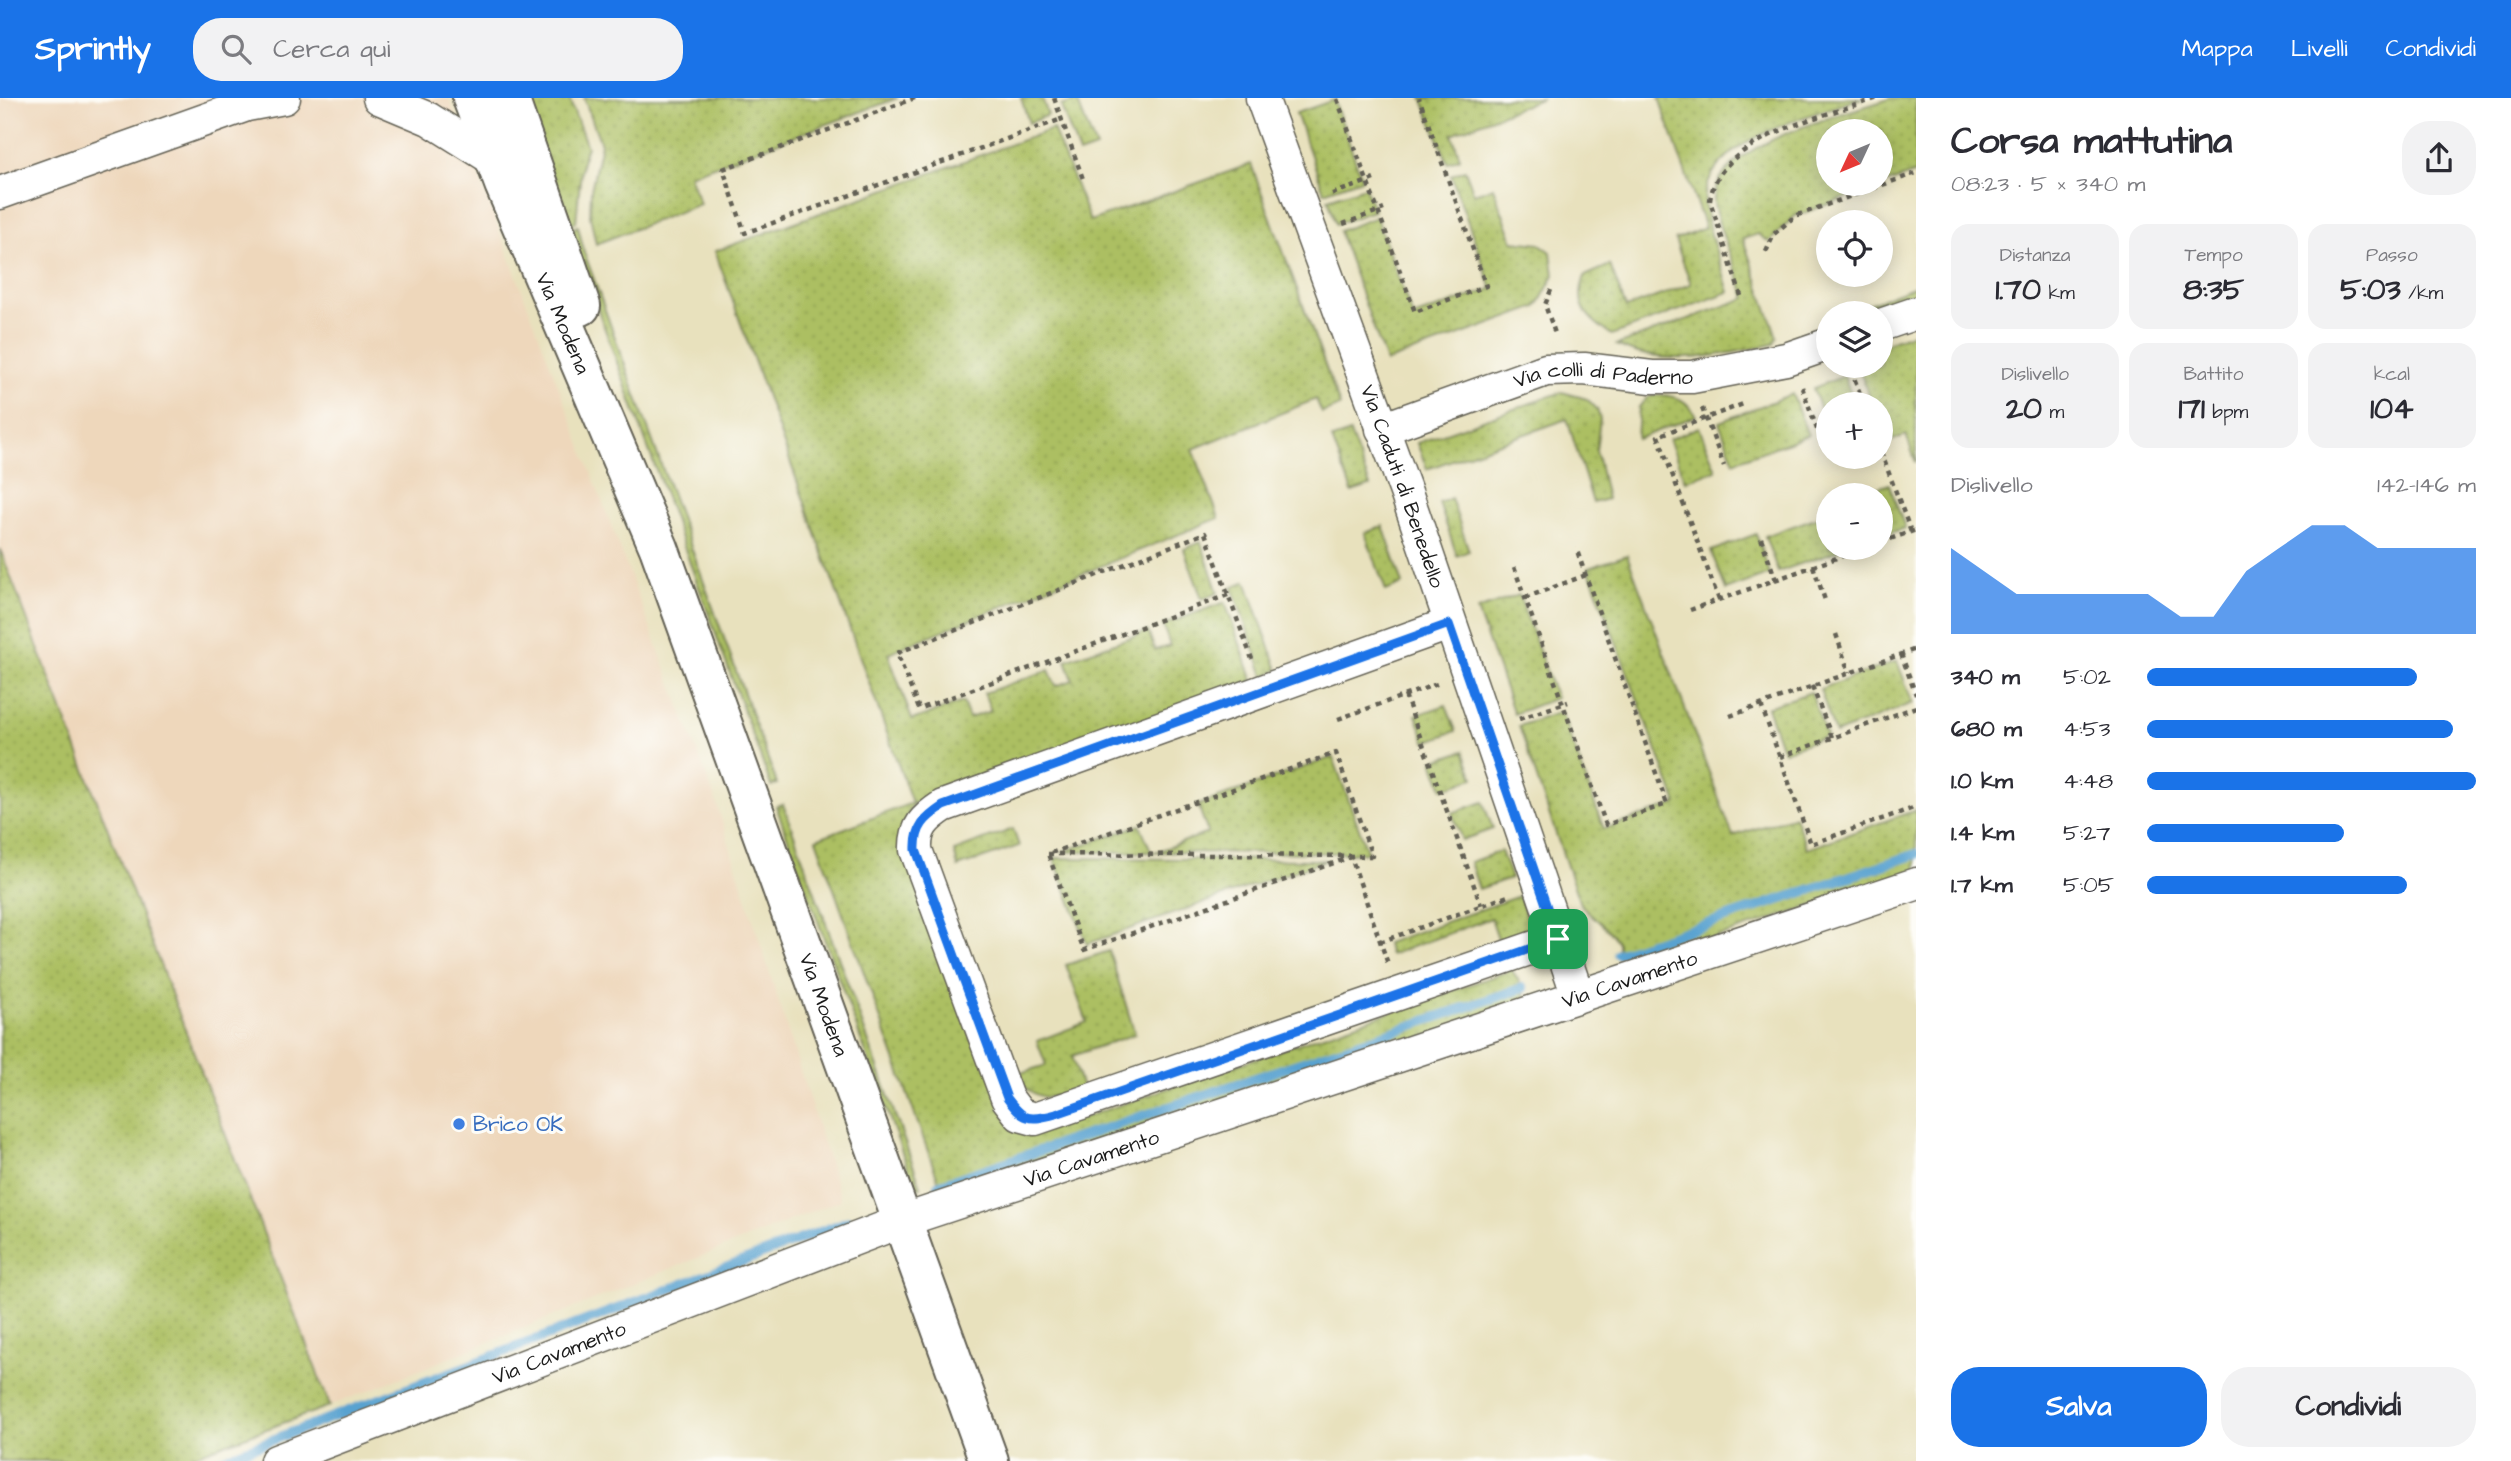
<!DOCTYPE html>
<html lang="it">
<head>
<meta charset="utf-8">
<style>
	body { margin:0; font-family:"Architects Daughter",sans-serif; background:#f2f2f3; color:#2b2b33; height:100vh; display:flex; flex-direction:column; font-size:26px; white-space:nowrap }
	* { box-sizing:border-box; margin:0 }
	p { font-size:23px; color:#7c7c81 }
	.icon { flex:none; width:38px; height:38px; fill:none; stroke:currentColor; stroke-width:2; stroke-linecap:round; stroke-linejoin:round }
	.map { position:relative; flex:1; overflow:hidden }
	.drawer { display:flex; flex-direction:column; background:#fff; width:595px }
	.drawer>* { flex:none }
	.needle { width:46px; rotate:226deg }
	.buttons { position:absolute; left:1816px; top:21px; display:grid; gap:14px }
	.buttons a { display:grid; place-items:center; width:77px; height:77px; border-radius:50%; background:#fff; box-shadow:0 4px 18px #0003; font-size:35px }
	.pin { position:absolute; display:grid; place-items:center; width:60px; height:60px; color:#fff; margin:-30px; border-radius:14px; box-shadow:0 4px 10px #0006 }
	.round { display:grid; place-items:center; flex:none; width:74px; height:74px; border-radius:28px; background:#f2f2f3 }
	.summary { display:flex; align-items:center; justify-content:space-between; height:119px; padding:0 35px }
	h1 { font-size:38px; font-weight:800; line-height:52px }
	.metrics { display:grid; grid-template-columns:repeat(3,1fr); gap:10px; height:119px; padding:7px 35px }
	.metrics div { display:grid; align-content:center; border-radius:18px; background:#f2f2f3; text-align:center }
	.metrics b { font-size:30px; font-weight:800 }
	.metrics small { font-size:19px; font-weight:400 }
	.metrics p { font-size:19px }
	.chart { height:196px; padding:14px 35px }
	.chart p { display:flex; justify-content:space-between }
	.chart svg { width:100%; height:126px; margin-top:7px; fill:#1a73e8; opacity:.7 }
	.primary-button { display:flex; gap:14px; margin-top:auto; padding:14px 35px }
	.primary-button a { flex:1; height:80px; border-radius:28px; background:#1a73e8; color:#fff; font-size:28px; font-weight:800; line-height:80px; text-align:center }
	.primary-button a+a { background:#f2f2f3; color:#2b2b33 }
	ul { padding:0 35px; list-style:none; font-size:23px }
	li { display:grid; grid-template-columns:112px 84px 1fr; align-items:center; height:52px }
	li i { height:18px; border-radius:9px; background:#1a73e8 }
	header { display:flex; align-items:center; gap:42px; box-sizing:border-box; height:98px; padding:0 35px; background:#1a73e8; color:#fff }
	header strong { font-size:33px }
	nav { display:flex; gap:38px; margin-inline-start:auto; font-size:24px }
	.search { width:490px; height:63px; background:#f2f2f3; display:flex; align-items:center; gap:18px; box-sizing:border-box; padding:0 24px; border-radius:28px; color:#7c7c81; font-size:26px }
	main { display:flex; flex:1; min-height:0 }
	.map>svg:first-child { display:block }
</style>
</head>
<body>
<header>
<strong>Sprintly</strong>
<div class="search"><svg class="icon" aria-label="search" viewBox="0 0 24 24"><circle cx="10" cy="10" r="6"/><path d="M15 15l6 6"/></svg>Cerca qui</div>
<nav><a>Mappa</a><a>Livelli</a><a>Condividi</a></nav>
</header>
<main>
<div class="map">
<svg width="1916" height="1363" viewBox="0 0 1916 1363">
	<defs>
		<pattern id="grass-dots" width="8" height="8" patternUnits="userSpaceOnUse" patternTransform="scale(1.75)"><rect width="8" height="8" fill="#acbf62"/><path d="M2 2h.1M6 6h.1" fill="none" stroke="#93a454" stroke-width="1.8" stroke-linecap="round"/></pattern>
	</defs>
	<rect width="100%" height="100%" fill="#fdfcf7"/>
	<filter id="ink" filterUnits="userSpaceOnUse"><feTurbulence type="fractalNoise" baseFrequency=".0143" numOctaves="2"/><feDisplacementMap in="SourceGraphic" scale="14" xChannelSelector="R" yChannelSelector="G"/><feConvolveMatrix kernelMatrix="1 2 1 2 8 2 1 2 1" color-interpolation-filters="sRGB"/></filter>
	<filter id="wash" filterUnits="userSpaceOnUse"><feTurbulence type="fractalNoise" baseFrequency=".00686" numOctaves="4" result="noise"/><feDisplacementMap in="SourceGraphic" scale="28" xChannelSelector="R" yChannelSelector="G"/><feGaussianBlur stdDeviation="1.57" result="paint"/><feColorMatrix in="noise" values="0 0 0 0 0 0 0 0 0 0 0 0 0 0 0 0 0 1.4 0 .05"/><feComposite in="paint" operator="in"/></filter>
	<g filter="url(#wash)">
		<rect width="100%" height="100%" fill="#e8e1bd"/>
		<!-- built -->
		<path fill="#eed7bb" d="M0,0H449L714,698L841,1102L330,1308L0,451Z"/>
		<!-- grass -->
		<g fill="url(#grass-dots)" stroke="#646e3f" stroke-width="2" fill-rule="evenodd">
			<path d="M523,0H569L587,49L582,63L576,124L571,127Z"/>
			<path d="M584,0H898L689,77L700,106L596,146L590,118L591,92L601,46Z"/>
			<path d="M1021,0H1042L1048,17L1029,25Z"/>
			<path d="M1422,0H1543L1452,36L1460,60L1448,65Z"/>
			<path d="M1659,0H1862C1816,16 1699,43 1705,106C1708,135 1721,166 1729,194L1612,237C1589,221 1573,209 1585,178L1610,167L1626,210L1691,186L1675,142L1705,130Z"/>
			<path d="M1892,0H1916V75L1795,118L1769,144L1758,136L1743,141L1777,239L1774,246C1723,257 1666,271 1617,247L1746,200C1739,176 1715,125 1714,103C1711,46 1849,15 1892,0ZM1829,33H1881V86H1829Z"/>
			<path d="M1334,2L1362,81L1324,94L1296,15Z"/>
			<path d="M1077,3L1096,50L1079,56L1061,8Z"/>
			<path d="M1053,31L1090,123L1251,66L1340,308L1322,315L1316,301L1193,351L1219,420L888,555L912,622L963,604L969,620L991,613L984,595L1049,572L1056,588L1073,582L1066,562L1148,533L1155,552L1170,548L1163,527L1225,504L1253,583L913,706L905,722L902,744L1014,1028L1033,1037L1512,872L1523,890L1526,905L944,1098L816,741L912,705L715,153Z"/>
			<path d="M1465,72L1474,96L1493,89L1513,143L1540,146L1551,154L1554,177L1537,209L1386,264L1339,133L1376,119L1413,219L1492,191L1451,77Z"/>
			<path d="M1365,89L1374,113L1336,126L1328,101Z"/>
			<path d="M578,128L584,154L777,686L771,688L574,146L573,130Z"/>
			<path d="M1916,188V198L1871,215H1845Z"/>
			<path d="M1916,234V365L1906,337L1886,345L1881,331V306H1872L1858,268H1881V247Z"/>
			<path d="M1844,278L1855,306H1829L1828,330L1813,290Z"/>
			<path d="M1562,294L1587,301L1597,311L1600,321L1596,352L1607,401L1593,405L1567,321L1427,371L1417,345Z"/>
			<path d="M1792,296L1808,337L1734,364L1719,324Z"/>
			<path d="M1660,297C1678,298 1687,302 1696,318L1637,341L1639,309L1648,299Z"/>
			<path d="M1699,329L1716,372L1685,383L1669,341Z"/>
			<path d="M1350,335L1370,388L1352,394L1332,341Z"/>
			<path d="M1889,386L1905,430L1881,438V397H1857Z"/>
			<path d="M1451,400L1469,453L1457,458L1439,405Z"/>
			<path d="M1829,415V450H1845L1778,474L1765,438Z"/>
			<path d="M1383,428L1403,486L1386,493L1365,435Z"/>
			<path d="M1756,436L1770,476L1726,492L1711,453Z"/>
			<path d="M1201,444L1218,495L1202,501L1184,451Z"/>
			<path d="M0,451L330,1308L178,1363H0Z"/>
			<path d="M1627,457L1733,738L1795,718L1807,751L1916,712V774L1635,866L1618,856V845L1611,835L1580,806L1519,628L1561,614L1604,731L1677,706L1588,470Z"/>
			<path d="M1246,483L1278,572L1264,578L1232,489Z"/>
			<path d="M1519,497L1556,600L1514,616L1477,512Z"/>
			<path d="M1897,563L1913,605L1835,636L1820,591Z"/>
			<path d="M1811,594L1826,638L1783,654L1767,609Z"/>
			<path d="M1446,607L1456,633L1426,644L1416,617Z"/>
			<path d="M1464,653L1474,680L1443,691L1433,663Z"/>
			<path d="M1333,659L1368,755L1062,754L1140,727L1152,755L1208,735L1198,707Z"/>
			<path d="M1483,704L1493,731L1462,742L1452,715Z"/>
			<path d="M783,706L921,1089L915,1090L776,708Z"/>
			<path d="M1013,731L1019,748L958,769L954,753Z"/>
			<path d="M1501,753L1511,780L1479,791L1470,764Z"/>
			<path d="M1054,760L1326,762L1087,846Z"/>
			<path d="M1519,798L1533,837L1501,849L1491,820L1390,857L1386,845Z"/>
			<path d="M1109,853L1135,936L1072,958L1082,990C1050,1001 1038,1007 1014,977L1046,967L1037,943L1087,924L1066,867Z"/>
		</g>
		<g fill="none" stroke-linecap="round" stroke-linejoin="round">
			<!-- stream -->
			<g stroke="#59a2d0" stroke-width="10">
				<path d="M1618,856L1916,756"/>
				<path d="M938,1087L1523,890"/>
				<path d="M217,1363L849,1123"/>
			</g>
		</g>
	</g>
	<g filter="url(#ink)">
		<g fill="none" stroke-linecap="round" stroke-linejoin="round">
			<!-- street casing -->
			<g stroke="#636154" stroke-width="35">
				<g id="street">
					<path d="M379,0L429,21L496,63"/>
					<path id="s1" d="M1262,0L1406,394L1578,898"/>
					<path d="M0,95L247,7L284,0"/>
					<path d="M1881,227L1916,215"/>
					<path id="s2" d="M1382,331L1546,272L1584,271L1652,279H1692L1786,261L1829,246"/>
					<path d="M1449,526L943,708C925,720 915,729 916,752L1007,1000L1020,1017L1035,1021L1558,841"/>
					<path id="s3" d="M276,1363L902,1123L1916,786"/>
				</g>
			</g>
			<!-- secondary casing -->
			<g stroke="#636154" stroke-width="42">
				<g id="secondary">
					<path id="s4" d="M472,0L504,86L659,450L989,1363"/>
					<path d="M509,0L581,208"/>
				</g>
			</g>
			<!-- path -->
			<g stroke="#636154" stroke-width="4.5" stroke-dasharray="5 5" stroke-linecap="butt">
				<path d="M915,0L723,71L745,135L1062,21"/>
				<path d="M1054,0L1083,81"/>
				<path d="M1337,1L1415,214L1486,188L1419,0"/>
				<path d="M1332,96L1374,81"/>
				<path d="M1343,126L1384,111"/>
				<path d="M1766,154L1774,136L1795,118L1916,75"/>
				<path d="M1551,192L1545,207L1556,238"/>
				<path d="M1741,198L1710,103C1717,39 1826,18 1878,0"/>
				<path d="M1851,272L1864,306"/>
				<path d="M1802,289L1818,334"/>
				<path d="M1702,310L1724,368"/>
				<path d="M1881,354L1911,434"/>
				<path d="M1761,440L1776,482"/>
				<path d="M1881,444L1916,432"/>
				<path d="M1813,468L1825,502"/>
				<path d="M1514,469L1606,727L1667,706L1576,450"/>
				<path d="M1228,497L919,611L897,555L1205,435L1252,561"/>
				<path d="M1525,500L1586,477"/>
				<path d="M1719,502L1658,338L1743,306"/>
				<path d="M1690,512L1865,450"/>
				<path d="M1836,536L1849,575"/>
				<path d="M1901,556L1916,597"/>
				<path d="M1812,588L1833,642"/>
				<path d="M1405,597L1481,807"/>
				<path d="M1761,607L1811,746L1916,709"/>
				<path d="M1730,618L1916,551"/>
				<path d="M1338,621L1437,586"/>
				<path d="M1519,621L1568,604"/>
				<path d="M1780,659L1916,609"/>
				<path d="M1048,756L1372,758L1336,655L1048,756L1084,852L1351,759L1388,866"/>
				<path d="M1380,844L1508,798"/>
			</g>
			<!-- street -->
			<use href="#street" stroke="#fff" stroke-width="32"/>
			<!-- secondary -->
			<use href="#secondary" stroke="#fff" stroke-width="38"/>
		</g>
	</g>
	<g fill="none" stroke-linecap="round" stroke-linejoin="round" filter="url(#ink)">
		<!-- route casing -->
		<g stroke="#fff" stroke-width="14">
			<path id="route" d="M1449,526L1558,841L1056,1016C1029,1023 1024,1023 1007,1000L916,752C915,729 925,720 943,708Z"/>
		</g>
		<!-- route -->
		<use href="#route" stroke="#1a73e8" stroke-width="9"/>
	</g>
	<!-- markers -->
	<circle fill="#3f7fe0" stroke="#fdfcf7" stroke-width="2.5" cx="459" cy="1026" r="7"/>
	<g text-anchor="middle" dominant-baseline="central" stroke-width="6" stroke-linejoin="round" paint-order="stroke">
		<!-- street labels -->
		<g font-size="21" fill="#1c1c1c" stroke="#fdfcf7">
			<text stroke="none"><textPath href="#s4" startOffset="243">Via Modena</textPath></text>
			<text stroke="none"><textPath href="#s2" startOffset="231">Via colli di Paderno</textPath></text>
			<text stroke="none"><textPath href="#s1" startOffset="413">Via Caduti di Benedello</textPath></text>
			<text stroke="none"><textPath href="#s3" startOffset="1437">Via Cavamento</textPath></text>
			<text stroke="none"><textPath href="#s4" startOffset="973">Via Modena</textPath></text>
			<text stroke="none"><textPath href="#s3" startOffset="870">Via Cavamento</textPath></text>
			<text stroke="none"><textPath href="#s3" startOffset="303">Via Cavamento</textPath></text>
		</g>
		<!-- shop labels -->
		<g font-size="21" fill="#366cbe" stroke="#fdfcf7" text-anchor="start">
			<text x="473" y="1026">Brico OK</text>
		</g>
	</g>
</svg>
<div class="buttons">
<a><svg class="needle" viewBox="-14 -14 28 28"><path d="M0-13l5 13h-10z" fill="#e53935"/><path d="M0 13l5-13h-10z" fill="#7c7c81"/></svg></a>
<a><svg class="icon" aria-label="locate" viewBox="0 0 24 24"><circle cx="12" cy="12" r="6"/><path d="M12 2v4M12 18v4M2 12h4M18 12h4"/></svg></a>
<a><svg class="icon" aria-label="layers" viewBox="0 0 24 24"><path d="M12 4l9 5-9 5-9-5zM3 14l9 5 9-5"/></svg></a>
<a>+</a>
<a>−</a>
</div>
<div class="pin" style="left:1558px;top:841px;background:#1e9e55"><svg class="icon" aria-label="arrive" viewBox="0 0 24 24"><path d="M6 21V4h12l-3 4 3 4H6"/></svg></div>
</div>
<section class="drawer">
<div class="summary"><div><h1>Corsa mattutina</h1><p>08:23 · 5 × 340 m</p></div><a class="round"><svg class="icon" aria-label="share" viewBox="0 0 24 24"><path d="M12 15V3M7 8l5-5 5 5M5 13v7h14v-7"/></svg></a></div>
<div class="metrics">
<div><p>Distanza</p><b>1.70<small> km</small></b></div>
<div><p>Tempo</p><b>8:35</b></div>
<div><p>Passo</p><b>5:03<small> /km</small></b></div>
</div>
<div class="metrics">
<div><p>Dislivello</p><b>20<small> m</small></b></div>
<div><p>Battito</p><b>171<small> bpm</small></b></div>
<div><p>kcal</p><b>104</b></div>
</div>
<div class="chart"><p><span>Dislivello</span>142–146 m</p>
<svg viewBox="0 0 160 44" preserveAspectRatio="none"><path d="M0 44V14L10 22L20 30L30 30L40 30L50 30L60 30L70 38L80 38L90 22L100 14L110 6L120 6L130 14L140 14L150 14L160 14V44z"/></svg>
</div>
<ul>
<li><b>340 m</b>5:02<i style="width:82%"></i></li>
<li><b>680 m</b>4:53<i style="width:93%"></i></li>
<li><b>1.0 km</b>4:48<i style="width:100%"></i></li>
<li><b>1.4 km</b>5:27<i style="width:60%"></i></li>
<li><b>1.7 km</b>5:05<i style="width:79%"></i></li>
</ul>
<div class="primary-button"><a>Salva</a><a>Condividi</a></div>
</section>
</main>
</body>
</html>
